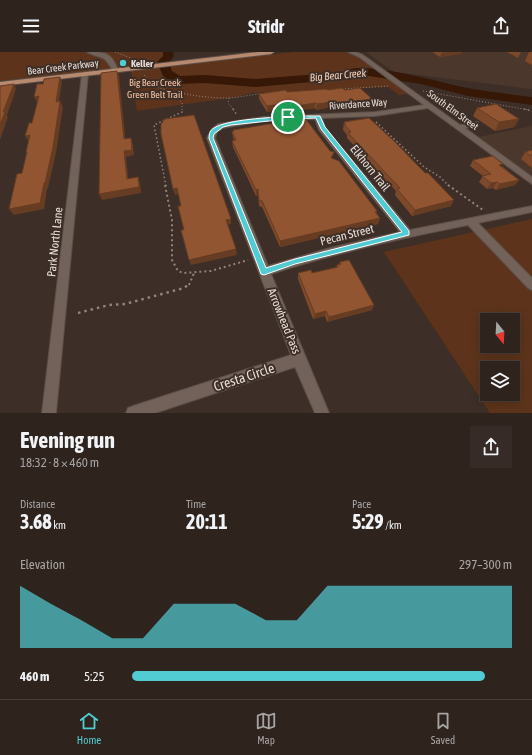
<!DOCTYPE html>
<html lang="en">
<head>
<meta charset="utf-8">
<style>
	body { margin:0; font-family:"Asap Condensed",sans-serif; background:#362b26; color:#f1f3f6; height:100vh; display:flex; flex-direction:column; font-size:15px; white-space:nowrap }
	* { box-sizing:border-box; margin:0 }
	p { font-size:13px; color:#a7a4a4 }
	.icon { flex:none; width:22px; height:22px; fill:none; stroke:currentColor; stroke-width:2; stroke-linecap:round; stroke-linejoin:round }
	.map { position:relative; height:361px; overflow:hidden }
	.sheet { display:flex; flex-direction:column; background:#2e231d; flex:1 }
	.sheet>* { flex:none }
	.needle { width:26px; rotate:162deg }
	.fabs { position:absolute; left:480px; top:261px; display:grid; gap:8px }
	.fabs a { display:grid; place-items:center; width:40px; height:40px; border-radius:0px; background:#2e231d; box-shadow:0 2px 10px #0003,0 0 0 1px #49403b; font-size:20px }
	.pin { position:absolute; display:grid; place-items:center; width:34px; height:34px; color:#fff; margin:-17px; border:2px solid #fff; border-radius:50%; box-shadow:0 1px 4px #0007 }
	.round { display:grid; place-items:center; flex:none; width:42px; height:42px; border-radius:0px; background:#362b26 }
	.head { display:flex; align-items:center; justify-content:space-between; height:68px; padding:0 20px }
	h1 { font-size:22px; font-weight:700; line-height:30px }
	.metrics { display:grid; grid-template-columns:repeat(3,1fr); gap:6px; height:68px; padding:4px 20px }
	.metrics div { display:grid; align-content:center }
	.metrics b { font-size:20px; font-weight:700 }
	.metrics small { font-size:11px; font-weight:400 }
	.metrics p { font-size:11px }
	.chart { height:112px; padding:8px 20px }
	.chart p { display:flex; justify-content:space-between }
	.chart svg { width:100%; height:72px; margin-top:4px; fill:#51ccd2; opacity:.7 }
	ul { padding:0 20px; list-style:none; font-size:13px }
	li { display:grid; grid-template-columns:64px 48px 1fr; align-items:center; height:30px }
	li i { height:10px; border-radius:5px; background:#51ccd2 }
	header { display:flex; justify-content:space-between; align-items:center; height:52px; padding:0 20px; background:#2e231d; font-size:18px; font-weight:700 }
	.menu { display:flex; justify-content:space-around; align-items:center; height:56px; border-top:1px solid #49403b; background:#2e231d; font-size:11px; color:#a7a4a4 }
	.menu a { display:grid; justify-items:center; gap:2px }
	.menu .selected { color:#51ccd2 }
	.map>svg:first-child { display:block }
</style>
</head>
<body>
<header><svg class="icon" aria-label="menu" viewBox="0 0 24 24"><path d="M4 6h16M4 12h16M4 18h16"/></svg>Stridr<svg class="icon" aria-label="share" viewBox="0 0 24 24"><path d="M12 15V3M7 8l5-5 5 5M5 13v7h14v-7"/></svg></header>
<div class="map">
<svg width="532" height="361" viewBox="0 0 532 361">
	<rect width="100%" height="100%" fill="#3d2f27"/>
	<!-- built -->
	<g fill="#4b372b">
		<path d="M366,0H530L532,1V37L394,20Z"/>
		<path d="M532,74V130L474,86Z"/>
	</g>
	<!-- green -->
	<g fill="#5d341b" fill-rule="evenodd">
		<path d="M0,0H168L169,2L162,11L0,29Z"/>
		<path d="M294,0H348L367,9L410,41L399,43L388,35L252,41L237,45L137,59L131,18Z"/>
		<path d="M532,167V361H490L384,200ZM487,268H513V294H487ZM487,316H513V342H487Z"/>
	</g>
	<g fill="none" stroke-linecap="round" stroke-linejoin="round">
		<!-- river -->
		<path fill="#371806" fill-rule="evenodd" d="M163,0H173L174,4L169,10L172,19L180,24L205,23L255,27L343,20C361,6 445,32 468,36C489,40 511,42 532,45V53L468,44L421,32L369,24H353L346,27L255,35L205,31L180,32L171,30L163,24L157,10L163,4Z"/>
		<!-- minor casing -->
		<g stroke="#5b4e47" stroke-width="2">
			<g id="minor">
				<path d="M87,0C105,0 111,0 118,18L113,19C102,0 104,9 87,0Z"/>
				<path d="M348,0H356L363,3L460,73L478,70V74L465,76L532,125V132L428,56L375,64L322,66L325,76L410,178L532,154V160L478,171L532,226V238L528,236L468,173C401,186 335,201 271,222L329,361H315L295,315L155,361H126L128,356L133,354L291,303L207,86L212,77L218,72L263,65L375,60L424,53L359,5ZM315,67L319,78L400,180L330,196L268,214L215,86L217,80L223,76L263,69Z"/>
				<path d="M85,20L88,22L56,361H42L82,22Z"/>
			</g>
		</g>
		<!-- major casing -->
		<g stroke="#5b4e47" stroke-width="2">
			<path id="major" d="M258,0H274L271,2L0,34V30Z"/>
		</g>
		<!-- path-far3 -->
		<g stroke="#90847d" stroke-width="1" stroke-dasharray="1 2" stroke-linecap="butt">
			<path d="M115,0L139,9"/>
			<path d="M144,23L148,27V32C168,40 203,46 225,46C239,46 253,42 268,41"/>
			<path d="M342,37L388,34"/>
			<path d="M423,39L529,58"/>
			<path d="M175,40L174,44L182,50V58"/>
			<path d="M229,46L228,51L234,58"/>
		</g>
		<!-- path-far2 -->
		<g stroke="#90847d" stroke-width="1.5" stroke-dasharray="1.5 2.5" stroke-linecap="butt">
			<path d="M233,57L237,63"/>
			<path d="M524,57L532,59"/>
			<path d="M376,70L424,115L440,125L449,134"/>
			<path d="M166,134L154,73L182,60V57"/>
		</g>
		<!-- path-far1 -->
		<g stroke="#90847d" stroke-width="2" stroke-dasharray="2 3" stroke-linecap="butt">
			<path d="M165,133L172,168V208L178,219L183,221L211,219L248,208"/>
			<path d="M448,133L483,158"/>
			<path d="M189,233L194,221"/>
		</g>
		<!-- path -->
		<path stroke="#90847d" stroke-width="2.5" stroke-dasharray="2.5 4" stroke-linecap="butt" d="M78,261L109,253L125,252L184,236L189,232"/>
		<!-- minor -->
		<use href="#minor" fill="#726259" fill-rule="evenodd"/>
		<!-- major -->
		<use href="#major" fill="#b78a70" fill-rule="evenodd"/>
	</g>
	<!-- wall -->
	<g fill="#7d492a">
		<path d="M432,0H462L461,2L440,5Z"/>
		<path d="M507,0H521L518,6Z"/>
		<path d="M529,0H532V13L525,9Z"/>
		<path d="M345,38L372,47L371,52L333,57L331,55L316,58L315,56L289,60L287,57L267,60L259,47V42L287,40Z"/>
		<path d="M477,56L519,67L514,75L495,79L473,64Z"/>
		<path d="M344,70L451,154L412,164L395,143L396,139L347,86V83L343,78Z"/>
		<path d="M233,78L333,106L377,159L376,162L380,166L378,172L280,195L262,155L259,154L258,143L256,144L233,95L232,89H234L233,85L232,80L233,79Z"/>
		<path d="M532,98V116L521,107L525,100Z"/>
		<path d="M473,108L502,114L519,128L515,133L496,138L493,136L487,137L479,130L483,124L470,114Z"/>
		<path d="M340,210L372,258L327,270L325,264L313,267L298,227V221H312L336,216L337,213L339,212Z"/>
	</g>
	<!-- shaded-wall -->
	<g fill="#663c22">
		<path d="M442,0H462L461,2L440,5Z"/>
		<path d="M117,19L119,24L126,93L124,87Z"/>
		<path d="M60,25L62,30L58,55L56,50Z"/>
		<path d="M14,32L16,37L7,63L8,65L0,88V73L3,60Z"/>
		<path d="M39,44L42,49L37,50L34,45Z"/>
		<path d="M372,47L371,52L333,57L334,52Z"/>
		<path d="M60,49L63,55L56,101L48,136L47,137L44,157L14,163L9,157Z"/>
		<path d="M332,50L331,55L316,58L317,52Z"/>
		<path d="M287,51V57L267,60V54Z"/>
		<path d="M315,51V56L289,60L290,55Z"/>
		<path d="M519,67L514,75L495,79L499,70Z"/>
		<path d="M30,83L28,89L25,84Z"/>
		<path d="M131,86L133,92L134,103L126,105L129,133L127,127L124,99Z"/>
		<path d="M138,125L140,131L141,141L102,148L99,142Z"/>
		<path d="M519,128L515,133L496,138L500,132Z"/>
		<path d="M497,130L493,136L487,137L491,131Z"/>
		<path d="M177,136L178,142L175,143L173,137Z"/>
		<path d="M258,137V143L256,144V138Z"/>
		<path d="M454,148L451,154L412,164L415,158Z"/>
		<path d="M380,166L378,172L280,195V189Z"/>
		<path d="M231,167V172L227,173L226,168Z"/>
		<path d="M236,197L237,203L191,213L189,208Z"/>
		<path d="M374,253L372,258L327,270L329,265Z"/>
		<path d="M326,259L325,264L313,267L315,262Z"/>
	</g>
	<!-- building -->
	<g fill="#915531" stroke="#663c22">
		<path d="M117,19L124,87L131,86L132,98L124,99L127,127L138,125L139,135L99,142L101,21Z"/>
		<path d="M60,25L56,50L60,49L53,95L45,131H44L40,151L9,157L17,122L22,121L27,100H26L30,83L25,84L29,71H32L39,44L34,45L37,32H43L44,27Z"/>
		<path d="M14,32L3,60H5L0,73V34Z"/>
		<path d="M342,36L345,38L360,36L372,47L334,52L332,50L317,52L315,51L290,55L287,51L267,54L259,42L286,38L287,40L326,37L328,38Z"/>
		<path d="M496,52L519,67L499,70L477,56Z"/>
		<path d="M194,63L231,167L226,168L236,197L189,208L181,178H184L178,154H181L177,136L173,137L161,82V72L165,67Z"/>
		<path d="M305,66L330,99L334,100L331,106L339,109L377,159L375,160L380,166L280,189L262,149L259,148L258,137L256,138L232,89L236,88L232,80L234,79L233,78Z"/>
		<path d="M369,66L394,89L425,121H428L454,148L415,158L397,137L400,136L348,81L351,80L344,72H346L344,70Z"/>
		<path d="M532,98V104L525,100Z"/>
		<path d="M493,104L503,112L499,113L519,128L500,132L497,130L491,131L482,124L491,122L473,108Z"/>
		<path d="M349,208L374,253L329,265L326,259L315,262L298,221L311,218L312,221L338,215L337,213L341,212L340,210Z"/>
	</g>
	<!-- route -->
	<path fill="#51ccd2" stroke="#fff" fill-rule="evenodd" d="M288,64H320L325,75L409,179V183L295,212L264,223L261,222L209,86C209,82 210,78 214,76C228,67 271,66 288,64ZM316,66L321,77L402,180L295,207L266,216L213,86L214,82L223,75L231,73L288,67Z"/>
	<!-- markers -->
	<circle fill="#51ccd2" stroke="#3d2f27" stroke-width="1.5" cx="123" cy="11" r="4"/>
	<g text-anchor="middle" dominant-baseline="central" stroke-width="4" stroke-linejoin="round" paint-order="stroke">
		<!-- far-poi labels -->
		<g font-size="10" font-weight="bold" fill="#e7ddd8" stroke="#3d2f27" text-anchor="start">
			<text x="131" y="11">Keller</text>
		</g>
		<!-- far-street labels -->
		<g font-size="10" fill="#e7ddd8" stroke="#3d2f27">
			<text transform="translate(63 15) rotate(-7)">Bear Creek Parkway</text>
			<text transform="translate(358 52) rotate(-4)">Riverdance Way</text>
			<text transform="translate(453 58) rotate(36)">South Elm Street</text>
		</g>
		<!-- far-park labels -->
		<g font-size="10" fill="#f8c2a4" stroke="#3d2f27">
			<text x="155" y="30">Big Bear Creek<tspan x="155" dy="12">Green Belt Trail</tspan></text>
		</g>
		<!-- far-water labels -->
		<g font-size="11" font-style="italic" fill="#f4ceba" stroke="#3d2f27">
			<text transform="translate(338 23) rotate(-5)">Big Bear Creek</text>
		</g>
		<!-- street labels -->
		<g font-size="12" fill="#e7ddd8" stroke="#3d2f27">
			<text transform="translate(370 116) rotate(51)">Elkhorn Trail</text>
			<text transform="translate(347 183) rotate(-14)">Pecan Street</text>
			<text transform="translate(55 190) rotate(-84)">Park North Lane</text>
			<text transform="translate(284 269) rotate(68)">Arrowhead Pass</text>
		</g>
		<!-- near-street labels -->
		<g font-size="14" fill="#e7ddd8" stroke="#3d2f27">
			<text transform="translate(244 325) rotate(-18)">Cresta Circle</text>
		</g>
	</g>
</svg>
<div class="fabs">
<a><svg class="needle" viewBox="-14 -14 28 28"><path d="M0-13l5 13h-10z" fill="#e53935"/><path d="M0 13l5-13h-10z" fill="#a7a4a4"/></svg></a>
<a><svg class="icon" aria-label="layers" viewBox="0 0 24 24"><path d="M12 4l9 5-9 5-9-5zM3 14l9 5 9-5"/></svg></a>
</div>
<div class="pin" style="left:288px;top:65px;background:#1e9e55"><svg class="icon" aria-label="arrive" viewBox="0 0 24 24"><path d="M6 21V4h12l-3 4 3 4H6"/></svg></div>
</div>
<section class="sheet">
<div class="head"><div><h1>Evening run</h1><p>18:32 · 8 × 460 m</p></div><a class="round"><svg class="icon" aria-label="share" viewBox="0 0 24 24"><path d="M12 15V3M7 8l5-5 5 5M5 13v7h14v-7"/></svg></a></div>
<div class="metrics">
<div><p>Distance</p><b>3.68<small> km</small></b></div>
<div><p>Time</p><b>20:11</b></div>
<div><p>Pace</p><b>5:29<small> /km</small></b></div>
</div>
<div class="chart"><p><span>Elevation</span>297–300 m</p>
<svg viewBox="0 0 160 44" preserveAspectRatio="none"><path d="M0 44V6L10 17L20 27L30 38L40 38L50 17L60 17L70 17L80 27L90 27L100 6L110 6L120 6L130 6L140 6L150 6L160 6V44z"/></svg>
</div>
<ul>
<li><b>460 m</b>5:25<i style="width:93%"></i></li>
</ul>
</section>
<nav class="menu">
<a class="selected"><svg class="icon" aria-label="home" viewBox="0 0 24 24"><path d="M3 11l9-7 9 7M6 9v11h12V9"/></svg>Home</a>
<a><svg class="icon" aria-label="map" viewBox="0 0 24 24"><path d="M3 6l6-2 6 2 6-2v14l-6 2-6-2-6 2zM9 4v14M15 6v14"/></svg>Map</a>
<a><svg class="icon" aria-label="saved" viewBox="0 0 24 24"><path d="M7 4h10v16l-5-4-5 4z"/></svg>Saved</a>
</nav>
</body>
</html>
